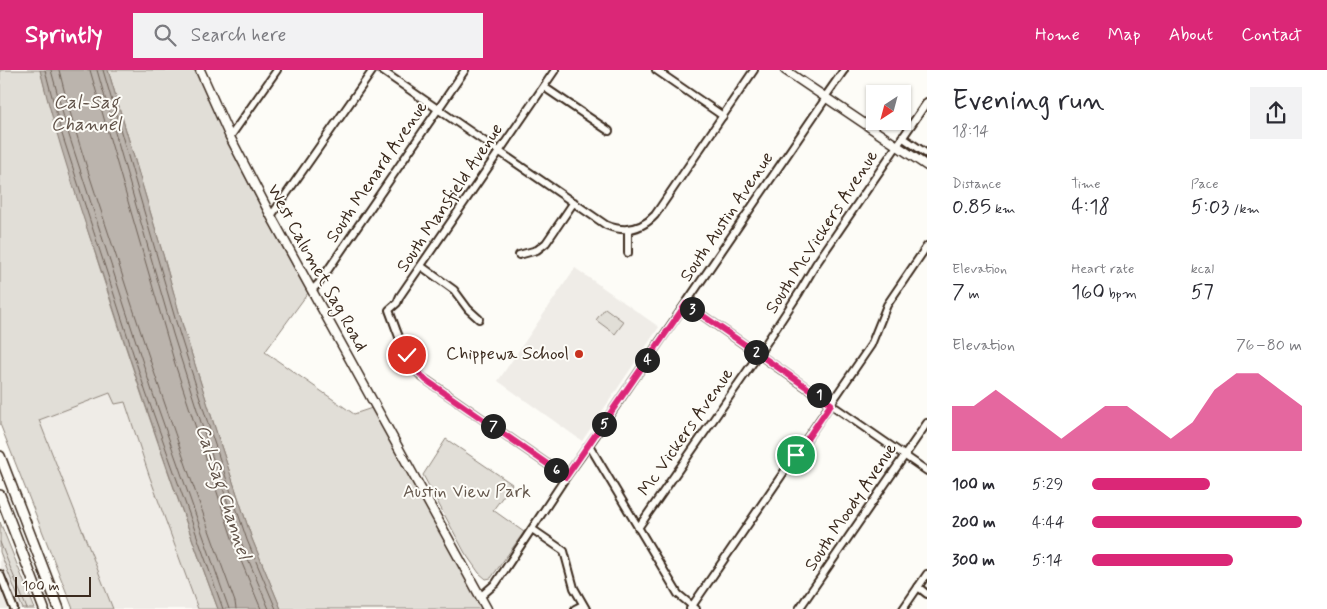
<!DOCTYPE html>
<html lang="en">
<head>
<meta charset="utf-8">
<style>
	body { margin:0; font-family:Mynerve,sans-serif; background:#f2f2f3; color:#2b2b33; height:100vh; display:flex; flex-direction:column; font-size:19px; white-space:nowrap }
	* { box-sizing:border-box; margin:0 }
	p { font-size:16px; color:#7c7c81 }
	.icon { flex:none; width:28px; height:28px; fill:none; stroke:currentColor; stroke-width:2; stroke-linecap:round; stroke-linejoin:round }
	.map { position:relative; flex:1; overflow:hidden }
	.drawer { display:flex; flex-direction:column; background:#fff; width:400px }
	.drawer>* { flex:none }
	.needle { width:32px; rotate:216deg }
	.buttons { position:absolute; left:866px; top:15px; display:grid; gap:10px }
	.buttons a { display:grid; place-items:center; width:45px; height:45px; border-radius:0px; background:#fff; box-shadow:0 1px 4px #0004; font-size:25px }
	.scale { position:absolute; left:15px; bottom:12px; width:76px; box-sizing:border-box; padding-left:5px; border:2px solid #3b2a1e; border-top:0; font-size:14px; line-height:18px; white-space:nowrap; color:#3b2a1e; -webkit-text-stroke:4px #fdfcf7; paint-order:stroke }
	.pin { position:absolute; display:grid; place-items:center; width:42px; height:42px; color:#fff; margin:-21px; border:2px solid #fff; border-radius:50%; box-shadow:0 1px 5px #0007 }
	.km { position:absolute; width:25px; height:25px; margin:-12px; border-radius:50%; background:#222; color:#fff; font-size:14px; line-height:25px; text-align:center }
	.round { display:grid; place-items:center; flex:none; width:52px; height:52px; border-radius:0px; background:#f2f2f3 }
	.head { display:flex; align-items:center; justify-content:space-between; height:85px; padding:0 25px }
	h1 { font-size:28px; font-weight:600; line-height:38px }
	.figures { display:grid; grid-template-columns:repeat(3,1fr); gap:8px; height:85px; padding:5px 25px }
	.figures div { display:grid; align-content:center }
	.figures b { font-size:21px; font-weight:600 }
	.figures small { font-size:14px; font-weight:400 }
	.figures p { font-size:14px }
	.chart { height:140px; padding:10px 25px }
	.chart p { display:flex; justify-content:space-between }
	.chart svg { width:100%; height:90px; margin-top:5px; fill:#db2777; opacity:.7 }
	ul { padding:0 25px; list-style:none; font-size:16px }
	li { display:grid; grid-template-columns:80px 60px 1fr; align-items:center; height:38px }
	li i { height:12px; border-radius:6px; background:#db2777 }
	header { display:flex; align-items:center; gap:30px; box-sizing:border-box; height:70px; padding:0 25px; background:#db2777; color:#fff }
	header strong { font-size:24px }
	nav { display:flex; gap:28px; margin-inline-start:auto; font-size:18px }
	.search { width:350px; height:45px; background:#f2f2f3; display:flex; align-items:center; gap:12px; box-sizing:border-box; padding:0 18px; border-radius:0px; color:#7c7c81; font-size:19px }
	main { display:flex; flex:1; min-height:0 }
	.map>svg:first-child { display:block }
</style>
</head>
<body>
<header>
<strong>Sprintly</strong>
<div class="search"><svg class="icon" aria-label="search" viewBox="0 0 24 24"><circle cx="10" cy="10" r="6"/><path d="M15 15l6 6"/></svg>Search here</div>
<nav><a>Home</a><a>Map</a><a>About</a><a>Contact</a></nav>
</header>
<main>
<div class="map">
<svg width="927" height="539" viewBox="0 0 927 539">
	<rect width="100%" height="100%" fill="#fdfcf7"/>
	<filter id="ink" filterUnits="userSpaceOnUse"><feTurbulence type="fractalNoise" baseFrequency=".02" numOctaves="2"/><feDisplacementMap in="SourceGraphic" scale="10" xChannelSelector="R" yChannelSelector="G"/><feConvolveMatrix kernelMatrix="1 2 1 2 8 2 1 2 1" color-interpolation-filters="sRGB"/></filter>
	<g filter="url(#ink)">
		<!-- built -->
		<g fill="#efece7">
			<path d="M575,198L659,257L582,371L498,311Z"/>
			<path d="M110,323L125,332L149,405L198,539H113L39,350Z"/>
			<path d="M0,482L23,539H0Z"/>
		</g>
		<!-- green -->
		<g fill="#e1ded7" stroke="#8e847a">
			<path d="M0,0H40C59,73 83,145 106,217C141,325 178,433 218,539H198L149,405L125,332L115,334L110,323L39,350L113,539H73L0,354Z"/>
			<path d="M108,0H195C228,77 267,150 308,223L265,282L354,344L372,338L482,539H281L252,469L217,364L184,260L164,188Z"/>
			<path d="M605,238L624,252L615,264L596,250Z"/>
			<path d="M446,369L512,414L493,440L524,462L491,508L486,509L479,503L465,483L423,405Z"/>
			<path d="M0,452L35,539H23L0,482Z"/>
		</g>
		<!-- water -->
		<path fill="#bbb4ad" stroke="#887d74" d="M40,0H108L164,188L184,260L217,364L252,469L281,539H218C177,429 139,318 103,206C80,138 57,70 40,0Z"/>
		<g fill="none" stroke-linecap="round" stroke-linejoin="round">
			<!-- shore -->
			<g stroke="#6e6157" stroke-width="1">
				<path d="M45,0L61,61L146,323L223,539"/>
				<path d="M51,0L67,59L152,321L229,539"/>
				<path d="M59,0C75,66 98,131 119,195C155,308 194,420 235,532L236,539"/>
				<path d="M90,0L175,294L234,474L261,539"/>
				<path d="M97,0L173,264L206,368L241,472L269,539"/>
				<path d="M103,0L179,262L212,366L247,470L276,539"/>
			</g>
			<!-- stream -->
			<path stroke="#887d74" stroke-width="1" d="M0,472L27,539"/>
			<!-- minor casing -->
			<g stroke="#3b2a1e" stroke-width="10">
				<g id="minor">
					<path d="M381,0L606,155C625,163 641,160 655,145L754,0"/>
					<path d="M555,0L400,226L397,233L389,240C398,264 405,288 422,307L566,407"/>
					<path d="M656,0L723,46"/>
					<path d="M544,17L609,61"/>
					<path d="M825,27L844,0"/>
					<path d="M230,67L277,0"/>
					<path d="M902,67L927,84"/>
					<path d="M271,146L373,0"/>
					<path d="M628,183V160"/>
					<path d="M519,185L537,180L546,173L574,132"/>
					<path d="M421,196L454,220L468,239L479,249"/>
					<path d="M312,220L319,213L465,0"/>
					<path d="M686,234L927,401"/>
					<path d="M589,375L678,524L696,539"/>
					<path d="M638,458L759,284L799,223L816,194L927,32"/>
					<path d="M532,459L564,481L574,518L586,539"/>
					<path d="M0,504L14,539"/>
					<path d="M918,517L927,524"/>
					<path d="M480,527L496,513L566,407L589,375L826,28"/>
					<path d="M575,539L583,535"/>
					<path d="M690,539L871,275L887,235L927,176"/>
					<path d="M799,539L927,353"/>
					<path d="M903,539L927,504"/>
				</g>
			</g>
			<!-- major casing -->
			<g stroke="#3b2a1e" stroke-width="11">
				<g id="major">
					<path d="M200,0L230,67L271,146L487,539"/>
					<path d="M785,0L927,96"/>
				</g>
			</g>
			<!-- highway casing -->
			<g stroke="#3b2a1e" stroke-width="12">
				<g id="highway">
					<path d="M0,386L59,539"/>
					<path d="M0,425L44,539"/>
				</g>
			</g>
			<!-- minor -->
			<use href="#minor" stroke="#fdfcf7" stroke-width="6"/>
			<!-- major -->
			<use href="#major" stroke="#fdfcf7" stroke-width="8"/>
			<!-- highway -->
			<use href="#highway" stroke="#fdfcf7" stroke-width="9"/>
		</g>
	</g>
	<g fill="none" stroke-linecap="round" stroke-linejoin="round" filter="url(#ink)">
		<!-- route casing -->
		<g stroke="#fff" stroke-width="10">
			<path id="route" d="M407,285L417,301L426,310L566,407L686,234L831,334L796,385"/>
		</g>
		<!-- route -->
		<use href="#route" stroke="#db2777" stroke-width="6"/>
	</g>
	<!-- markers -->
	<circle fill="#c8321e" stroke="#fdfcf7" stroke-width="2" cx="579" cy="284" r="5"/>
	<g text-anchor="middle" dominant-baseline="central" stroke-width="4" stroke-linejoin="round" paint-order="stroke">
		<!-- street labels -->
		<g font-size="18" fill="#3b2a1e" stroke="#fdfcf7">
			<text transform="translate(377 102) rotate(-56)">South Menard Avenue</text>
			<text transform="translate(450 128) rotate(-56)">South Mansfield Avenue</text>
			<text transform="translate(727 147) rotate(-56)">South Austin Avenue</text>
			<text transform="translate(822 162) rotate(-57)">South McVickers Avenue</text>
			<text transform="translate(317 198) rotate(61)">West Calumet Sag Road</text>
			<text transform="translate(686 362) rotate(-55)">Mc Vickers Avenue</text>
			<text transform="translate(851 437) rotate(-56)">South Moody Avenue</text>
		</g>
		<!-- poi labels -->
		<g font-size="18" fill="#3b2a1e" stroke="#fdfcf7" text-anchor="end">
			<text x="569" y="284">Chippewa School</text>
		</g>
		<!-- park labels -->
		<g font-size="18" fill="#64574c" stroke="#fdfcf7">
			<text x="467" y="422">Austin View Park</text>
		</g>
		<!-- water labels -->
		<g font-size="19" font-style="italic" fill="#615349" stroke="#fdfcf7">
			<text x="86" y="32">Cal-Sag<tspan x="86" dy="22">Channel</tspan></text>
			<text transform="translate(223 422) rotate(72)">Cal-Sag Channel</text>
		</g>
	</g>
</svg>
<div class="buttons">
<a><svg class="needle" viewBox="-14 -14 28 28"><path d="M0-13l5 13h-10z" fill="#e53935"/><path d="M0 13l5-13h-10z" fill="#7c7c81"/></svg></a>
</div>
<div class="scale">100 m</div>
<div class="pin" style="left:796px;top:385px;background:#1e9e55"><svg class="icon" aria-label="arrive" viewBox="0 0 24 24"><path d="M6 21V4h12l-3 4 3 4H6"/></svg></div>
<div class="pin" style="left:407px;top:285px;background:#d93025"><svg class="icon" aria-label="check" viewBox="0 0 24 24"><path d="M5 12l5 5 9-10"/></svg></div>
<b class="km" style="left:819px;top:325px">1</b>
<b class="km" style="left:756px;top:282px">2</b>
<b class="km" style="left:692px;top:239px">3</b>
<b class="km" style="left:647px;top:290px">4</b>
<b class="km" style="left:604px;top:354px">5</b>
<b class="km" style="left:556px;top:400px">6</b>
<b class="km" style="left:493px;top:356px">7</b>
</div>
<section class="drawer">
<div class="head"><div><h1>Evening run</h1><p>18:14</p></div><a class="round"><svg class="icon" aria-label="share" viewBox="0 0 24 24"><path d="M12 15V3M7 8l5-5 5 5M5 13v7h14v-7"/></svg></a></div>
<div class="figures">
<div><p>Distance</p><b>0.85<small> km</small></b></div>
<div><p>Time</p><b>4:18</b></div>
<div><p>Pace</p><b>5:03<small> /km</small></b></div>
</div>
<div class="figures">
<div><p>Elevation</p><b>7<small> m</small></b></div>
<div><p>Heart rate</p><b>160<small> bpm</small></b></div>
<div><p>kcal</p><b>57</b></div>
</div>
<div class="chart"><p><span>Elevation</span>76–80 m</p>
<svg viewBox="0 0 160 44" preserveAspectRatio="none"><path d="M0 44V22L10 22L20 14L30 22L40 30L50 38L60 30L70 22L80 22L90 30L100 38L110 30L120 14L130 6L140 6L150 14L160 22V44z"/></svg>
</div>
<ul>
<li><b>100 m</b>5:29<i style="width:56%"></i></li>
<li><b>200 m</b>4:44<i style="width:100%"></i></li>
<li><b>300 m</b>5:14<i style="width:67%"></i></li>
</ul>
</section>
</main>
</body>
</html>
